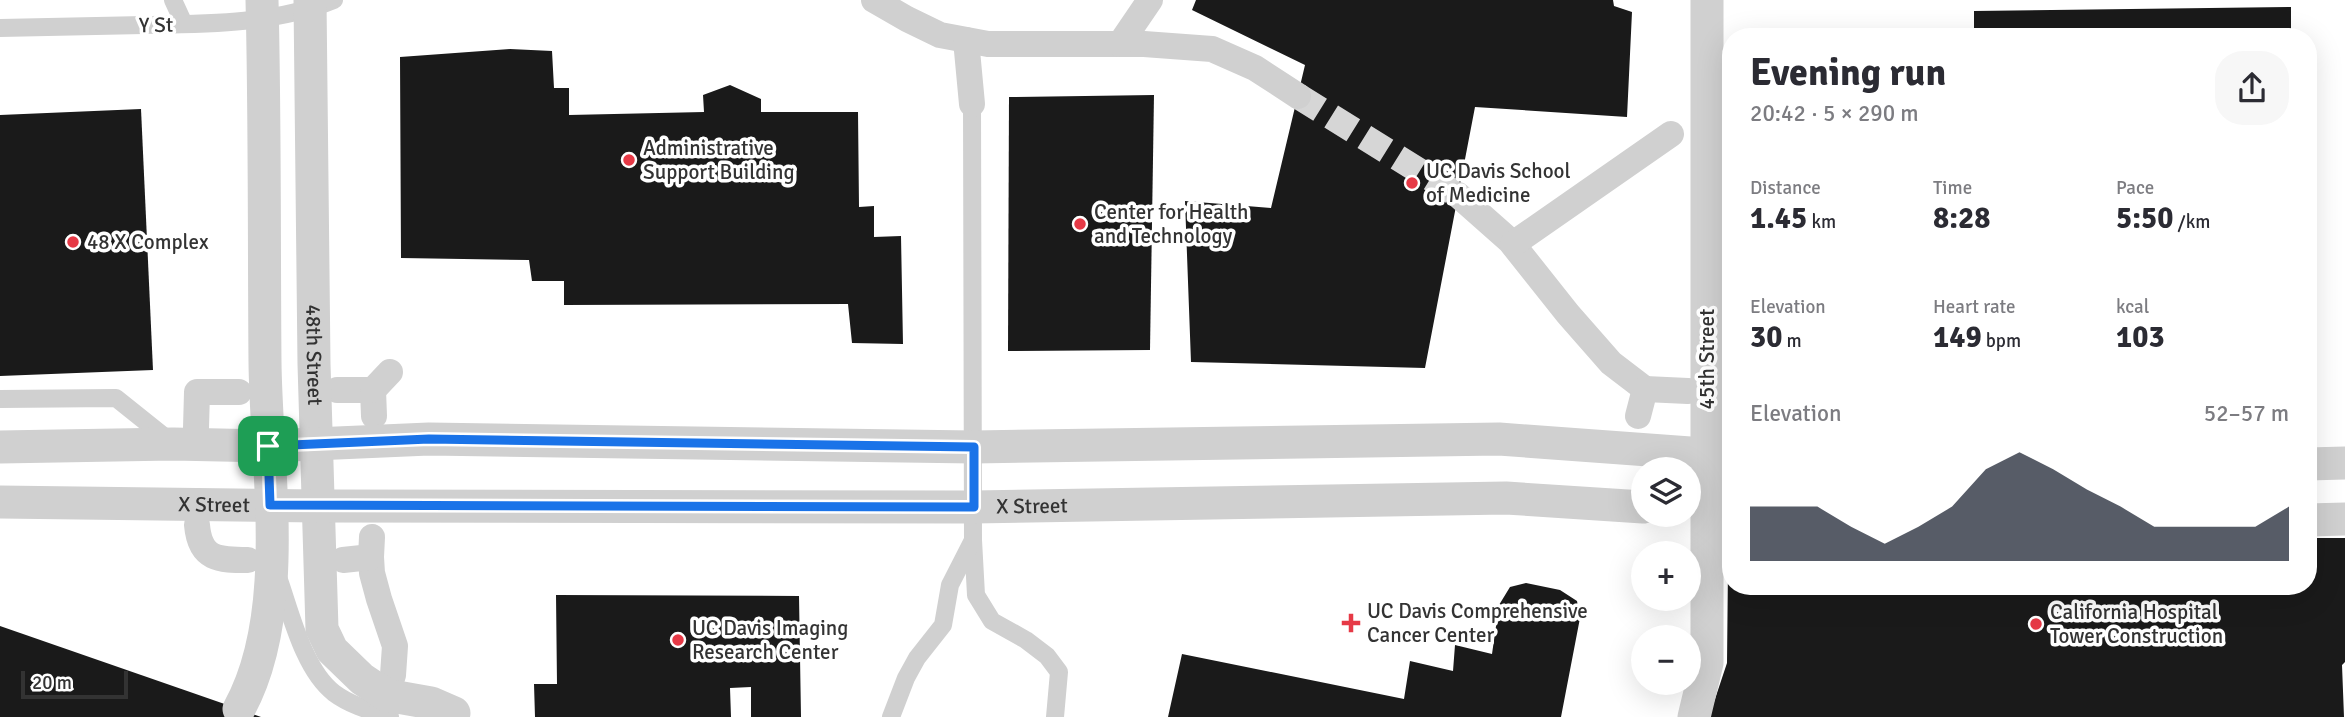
<!DOCTYPE html>
<html lang="en">
<head>
<meta charset="utf-8">
<style>
	body { margin:0; font-family:Signika,sans-serif; background:#f7f7f7; color:#2b2b33; height:100vh; display:flex; flex-direction:column; font-size:26px; white-space:nowrap }
	* { box-sizing:border-box; margin:0 }
	p { font-size:23px; color:#7c7c81 }
	.icon { flex:none; width:38px; height:38px; fill:none; stroke:currentColor; stroke-width:2; stroke-linecap:round; stroke-linejoin:round }
	.map { position:relative; flex:1; overflow:hidden }
	.details { position:absolute; left:1722px; top:28px; width:595px; height:567px; display:flex; flex-direction:column; background:#fff; border-radius:28px; box-shadow:0 7px 28px #0002 }
	.details>* { flex:none }
	.buttons { position:absolute; left:1631px; top:457px; display:grid; gap:14px }
	.buttons a { display:grid; place-items:center; width:70px; height:70px; border-radius:50%; background:#fff; box-shadow:0 7px 28px #0002; font-size:35px }
	.scale { position:absolute; left:21px; bottom:18px; width:107px; box-sizing:border-box; padding-left:7px; border:4px solid #333; border-top:0; font-size:19px; line-height:24px; white-space:nowrap; color:#333; -webkit-text-stroke:5px #fff; paint-order:stroke }
	.pin { position:absolute; display:grid; place-items:center; width:60px; height:60px; color:#fff; margin:-30px; border-radius:14px; box-shadow:0 4px 10px #0006 }
	.round { display:grid; place-items:center; flex:none; width:74px; height:74px; border-radius:28px; background:#f7f7f7 }
	.summary { display:flex; align-items:center; justify-content:space-between; height:119px; padding:0 28px }
	h1 { font-size:38px; font-weight:800; line-height:52px }
	.stats { display:grid; grid-template-columns:repeat(3,1fr); gap:10px; height:119px; padding:7px 28px }
	.stats div { display:grid; align-content:center }
	.stats b { font-size:30px; font-weight:800 }
	.stats small { font-size:19px; font-weight:400 }
	.stats p { font-size:19px }
	.chart { height:196px; padding:14px 28px }
	.chart p { display:flex; justify-content:space-between }
	.chart svg { width:100%; height:126px; margin-top:7px; fill:#111827; opacity:.7 }
	.map>svg:first-child { display:block }
</style>
</head>
<body>
<div class="map">
<svg width="2345" height="717" viewBox="0 0 2345 717">
	<rect width="100%" height="100%" fill="#fff"/>
	<!-- building -->
	<g fill="#1a1a1a">
		<path d="M1196,0H1613L1614,6L1632,12L1627,117L1475,107L1425,368L1191,362L1185,201L1271,208L1305,65L1192,10Z"/>
		<path d="M2291,7V37H1974V11Z"/>
		<path d="M510,49L552,51L554,88H569V115L704,112L703,95L730,85L761,99V112H858L859,207L874,206V237L901,236L903,344L852,343L848,304L564,305V281H532L529,260L401,258L400,57Z"/>
		<path d="M1154,95L1150,350L1008,351L1009,97Z"/>
		<path d="M141,109L153,370L0,376V115Z"/>
		<path d="M2308,538H2345V662L2342,665L2344,717H1709L1727,663L1728,567H1731V586H2308Z"/>
		<path d="M1526,583L1560,590L1577,601L1580,618L1561,717H1168L1182,654L1404,699L1410,661L1453,671L1455,645L1492,654L1499,605L1510,587Z"/>
		<path d="M556,595L799,596L801,717H751V687L730,688L731,717H535L534,684H557Z"/>
		<path d="M0,626L239,709L261,717H0Z"/>
	</g>
	<g fill="none" stroke-linecap="round" stroke-linejoin="round">
		<!-- pedestrian-tunnel -->
		<path stroke="#d6d6d6" stroke-width="26" stroke-dasharray="26 13" stroke-linecap="butt" d="M1298,96L1458,195"/>
		<!-- service -->
		<g stroke="#d0d0d0" stroke-width="18">
			<path d="M173,0L184,24"/>
			<path d="M0,28C48,27 96,26 144,25C207,24 275,24 334,0"/>
			<path d="M972,104L973,540L976,595L992,621L1026,640L1047,656L1059,672L1055,717"/>
			<path d="M0,399L116,398L171,442"/>
			<path d="M279,580C291,614 304,670 334,693C350,705 371,711 390,717"/>
			<path d="M891,717L906,678L917,658L943,625L950,585L973,540"/>
		</g>
		<!-- pedestrian -->
		<g stroke="#d0d0d0" stroke-width="26">
			<path d="M874,0L907,19L940,35L988,44H1144L1212,49L1255,68L1298,96"/>
			<path d="M966,40L972,104"/>
			<path d="M1120,44L1150,0"/>
			<path d="M1458,195L1510,241L1568,314L1611,363L1645,389"/>
			<path d="M1513,244L1671,134"/>
			<path d="M337,390H373L374,416"/>
			<path d="M373,390L390,372"/>
			<path d="M1638,416L1645,389L1688,391"/>
			<path d="M196,428L197,392H239"/>
			<path d="M197,525C200,560 219,560 248,560"/>
			<path d="M371,557L372,573L379,599L395,646L393,675L380,717"/>
			<path d="M343,560L371,557L372,537"/>
		</g>
		<!-- minor -->
		<g stroke="#d0d0d0" stroke-width="33">
			<path id="s1" d="M310,0L314,364L322,629L332,650L362,679L386,695L431,703L454,713"/>
			<path d="M0,447L173,444L268,446L429,439L974,447L1499,439L1731,456"/>
			<path d="M2308,464L2345,463"/>
			<path id="s2" d="M0,502L319,506L974,507L1506,498L1643,507"/>
			<path d="M2308,520L2345,519"/>
			<path d="M239,709C292,613 266,468 265,362C264,241 265,121 262,0"/>
			<path d="M1694,717L1707,663V0"/>
		</g>
	</g>
	<g fill="none" stroke-linecap="round" stroke-linejoin="round">
		<!-- route casing -->
		<g stroke="#fff" stroke-width="14">
			<path id="route" d="M429,439L974,447V507L270,505L268,446Z"/>
		</g>
		<!-- route -->
		<use href="#route" stroke="#1a73e8" stroke-width="9"/>
	</g>
	<!-- markers -->
	<g fill="#e63946" stroke="#fff" stroke-width="2.5">
		<circle cx="629" cy="160" r="7"/>
		<circle cx="1412" cy="183" r="7"/>
		<circle cx="1080" cy="224" r="7"/>
		<circle cx="73" cy="242" r="7"/>
		<path d="M1347.5 612.5h7v7h7v7h-7v7h-7v-7h-7v-7h7z"/>
		<circle cx="2036" cy="624" r="7"/>
		<circle cx="678" cy="640" r="7"/>
	</g>
	<g text-anchor="middle" dominant-baseline="central" stroke-width="7" stroke-linejoin="round" paint-order="stroke">
		<!-- street labels -->
		<g font-size="21" fill="#333" stroke="#fff">
			<text transform="translate(156 25) rotate(-1)">Y St</text>
			<text stroke="none"><textPath href="#s1" startOffset="355">48th Street</textPath></text>
			<text transform="translate(1707 359) rotate(-90)">45th Street</text>
			<text stroke="none"><textPath href="#s2" startOffset="214">X Street</textPath></text>
			<text stroke="none"><textPath href="#s2" startOffset="1032">X Street</textPath></text>
		</g>
		<!-- poi labels -->
		<g font-size="21" fill="#333" stroke="#fff" text-anchor="start">
			<text x="643" y="148">Administrative<tspan x="643" dy="24">Support Building</tspan></text>
			<text x="1426" y="171">UC Davis School<tspan x="1426" dy="24">of Medicine</tspan></text>
			<text x="1094" y="212">Center for Health<tspan x="1094" dy="24">and Technology</tspan></text>
			<text x="87" y="242">48 X Complex</text>
			<text x="1367" y="611">UC Davis Comprehensive<tspan x="1367" dy="24">Cancer Center</tspan></text>
			<text x="2050" y="612">California Hospital<tspan x="2050" dy="24">Tower Construction</tspan></text>
			<text x="692" y="628">UC Davis Imaging<tspan x="692" dy="24">Research Center</tspan></text>
		</g>
	</g>
</svg>
<div class="buttons">
<a><svg class="icon" aria-label="layers" viewBox="0 0 24 24"><path d="M12 4l9 5-9 5-9-5zM3 14l9 5 9-5"/></svg></a>
<a>+</a>
<a>−</a>
</div>
<div class="scale">20 m</div>
<div class="pin" style="left:268px;top:446px;background:#1e9e55"><svg class="icon" aria-label="arrive" viewBox="0 0 24 24"><path d="M6 21V4h12l-3 4 3 4H6"/></svg></div>
<section class="details">
<div class="summary"><div><h1>Evening run</h1><p>20:42 · 5 × 290 m</p></div><a class="round"><svg class="icon" aria-label="share" viewBox="0 0 24 24"><path d="M12 15V3M7 8l5-5 5 5M5 13v7h14v-7"/></svg></a></div>
<div class="stats">
<div><p>Distance</p><b>1.45<small> km</small></b></div>
<div><p>Time</p><b>8:28</b></div>
<div><p>Pace</p><b>5:50<small> /km</small></b></div>
</div>
<div class="stats">
<div><p>Elevation</p><b>30<small> m</small></b></div>
<div><p>Heart rate</p><b>149<small> bpm</small></b></div>
<div><p>kcal</p><b>103</b></div>
</div>
<div class="chart"><p><span>Elevation</span>52–57 m</p>
<svg viewBox="0 0 160 44" preserveAspectRatio="none"><path d="M0 44V25L10 25L20 25L30 32L40 38L50 32L60 25L70 12L80 6L90 12L100 19L110 25L120 32L130 32L140 32L150 32L160 25V44z"/></svg>
</div>
</section>
</div>
</body>
</html>
